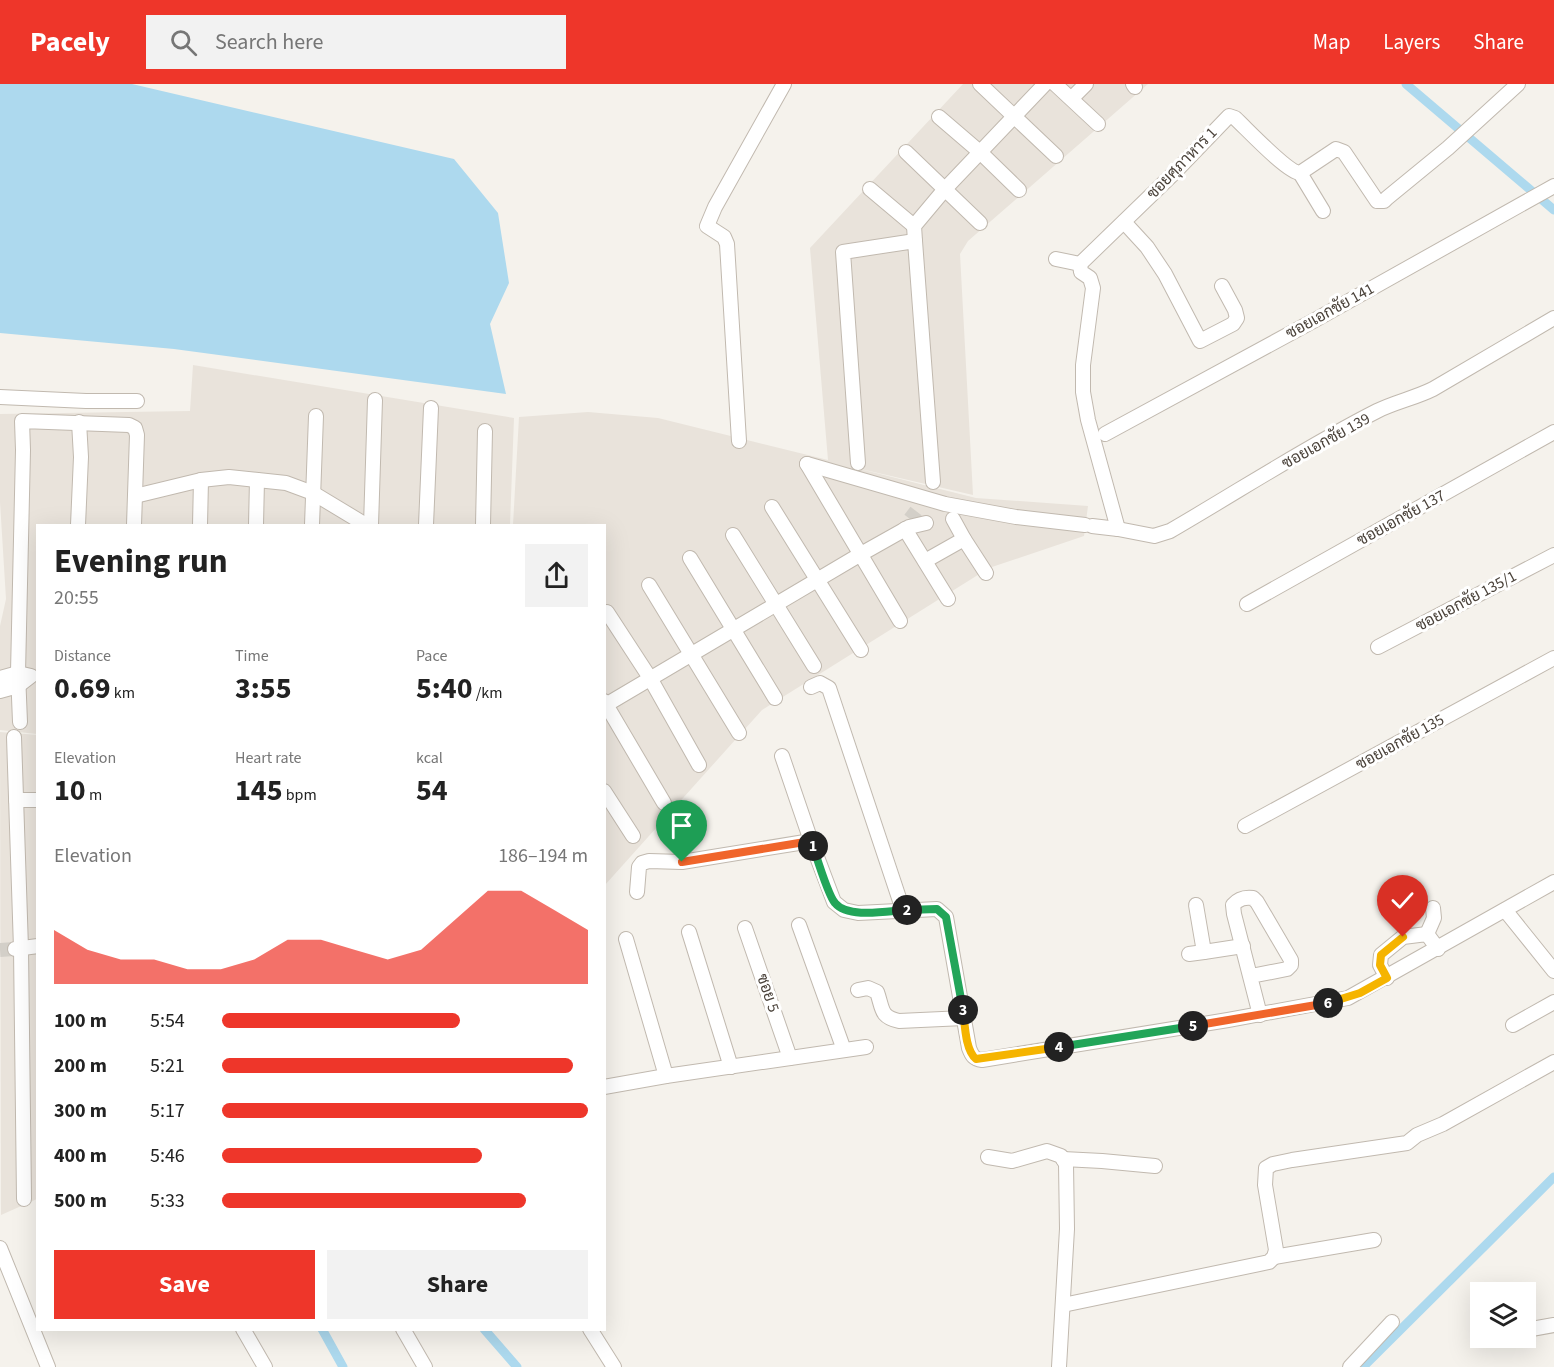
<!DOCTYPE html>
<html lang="en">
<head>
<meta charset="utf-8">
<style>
	body { margin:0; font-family:"Source Sans 3",Sarabun,sans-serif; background:#f2f2f2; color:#222; height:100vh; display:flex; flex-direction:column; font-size:22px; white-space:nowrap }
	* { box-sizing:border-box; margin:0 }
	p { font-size:20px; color:#767676 }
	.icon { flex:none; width:33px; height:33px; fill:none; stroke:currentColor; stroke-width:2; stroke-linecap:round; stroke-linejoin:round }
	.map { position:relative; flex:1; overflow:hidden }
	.sheet { position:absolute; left:36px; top:440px; width:570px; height:807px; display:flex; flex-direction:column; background:#fff; border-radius:0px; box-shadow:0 6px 24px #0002 }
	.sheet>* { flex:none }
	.controls { position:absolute; left:1470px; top:1198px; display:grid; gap:12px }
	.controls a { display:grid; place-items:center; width:66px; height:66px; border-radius:0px; background:#fff; box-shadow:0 6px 24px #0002; font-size:30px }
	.pin { position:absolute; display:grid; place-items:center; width:51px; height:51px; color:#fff; margin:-62px -26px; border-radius:50% 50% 50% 0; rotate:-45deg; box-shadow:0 0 6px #0007 }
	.pin .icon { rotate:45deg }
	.km { position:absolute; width:30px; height:30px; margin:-15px; border-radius:50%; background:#222; color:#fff; font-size:16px; line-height:30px; text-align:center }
	.round { display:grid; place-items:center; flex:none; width:63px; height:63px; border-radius:0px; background:#f2f2f2 }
	.headline { display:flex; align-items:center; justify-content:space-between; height:102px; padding:0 18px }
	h1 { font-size:33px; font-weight:700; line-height:45px }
	.stats { display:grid; grid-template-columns:repeat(3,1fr); gap:9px; height:102px; padding:6px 18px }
	.stats div { display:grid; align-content:center }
	.stats b { font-size:30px; font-weight:700 }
	.stats small { font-size:16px; font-weight:400 }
	.stats p { font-size:16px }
	.chart { height:168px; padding:12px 18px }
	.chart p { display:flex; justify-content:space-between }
	.chart svg { width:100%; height:108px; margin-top:6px; fill:#ee362a; opacity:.7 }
	.action { display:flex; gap:12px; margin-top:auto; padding:12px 18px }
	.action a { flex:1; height:69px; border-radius:0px; background:#ee362a; color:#fff; font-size:24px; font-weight:700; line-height:69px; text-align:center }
	.action a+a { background:#f2f2f2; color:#222 }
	ul { padding:0 18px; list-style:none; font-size:20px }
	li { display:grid; grid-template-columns:96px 72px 1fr; align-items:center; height:45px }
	li i { height:15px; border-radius:8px; background:#ee362a }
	header { display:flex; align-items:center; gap:36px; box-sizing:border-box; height:84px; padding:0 30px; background:#ee362a; color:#fff }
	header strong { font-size:28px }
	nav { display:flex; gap:33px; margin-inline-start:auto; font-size:21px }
	.search { width:420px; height:54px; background:#f2f2f2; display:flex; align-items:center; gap:15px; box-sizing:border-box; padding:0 21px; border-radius:0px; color:#767676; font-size:22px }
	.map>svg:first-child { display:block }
</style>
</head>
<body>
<header>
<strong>Pacely</strong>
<div class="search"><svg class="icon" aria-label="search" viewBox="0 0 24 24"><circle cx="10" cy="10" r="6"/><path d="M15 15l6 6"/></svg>Search here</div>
<nav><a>Map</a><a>Layers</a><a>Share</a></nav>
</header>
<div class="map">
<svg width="1554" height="1283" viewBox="0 0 1554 1283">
	<rect width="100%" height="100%" fill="#f5f2ec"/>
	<!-- residential -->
	<g fill="#e9e3db">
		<path d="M963,0H1148L968,157L960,170L973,411L852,383L976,414L1088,422L1084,452L989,484L762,626L605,801L604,441H513L519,333L588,328L658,334L828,376L810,164Z"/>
		<path d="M193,281L514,334L510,441H38L37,650L0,646V542L6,515L0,418V330L190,327Z"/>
		<path d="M0,648L38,651L37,1115L1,1131Z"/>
	</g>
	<!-- water -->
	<path fill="#add9ee" d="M0,0H132L454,75L498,129L509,199L490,240L506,310L174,265L0,249Z"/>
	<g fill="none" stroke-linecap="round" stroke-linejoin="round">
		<!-- canal -->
		<g stroke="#add9ee" stroke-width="9">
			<path d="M1406,0L1554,126"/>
			<path d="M322,1245L343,1283"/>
			<path d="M484,1245L517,1283"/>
			<path d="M1363,1283L1554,1093"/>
		</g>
		<!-- minor-tunnel -->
		<g stroke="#d3cfc8" stroke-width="14" stroke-dasharray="14 7" stroke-linecap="butt">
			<path d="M910,435L916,427"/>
			<path d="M0,866L15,865"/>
		</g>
		<!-- minor casing -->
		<g stroke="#c1b9af" stroke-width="16">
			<g id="minor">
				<path d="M980,0L1056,72"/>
				<path d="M1055,0L1098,40"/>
				<path d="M1133,0L1135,3"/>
				<path d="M1072,14L1086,0"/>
				<path d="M939,33L981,69L1019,106"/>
				<path d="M906,68L980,139"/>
				<path d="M1300,89L1323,127"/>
				<path d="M870,105L914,142"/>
				<path d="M1124,138L1147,163L1165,190L1200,257L1233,240L1237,234L1235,226L1222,202"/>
				<path d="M915,157L914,142L945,105L1045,0"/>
				<path d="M1056,175L1080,180"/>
				<path d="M1080,180L1174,89L1229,32L1235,34C1247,45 1287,88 1300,89L1336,65L1344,68L1377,117H1384L1387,114L1448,64L1518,0"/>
				<path d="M1080,180L1081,188L1090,194L1093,204L1083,281V308L1088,336L1118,445"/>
				<path d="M0,313L86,317H137"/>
				<path d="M1105,350L1315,236L1554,102"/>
				<path d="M739,357L727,160L724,153L707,142L715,123L784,0"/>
				<path d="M858,379L843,168L915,157L933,398"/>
				<path d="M807,380L945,420L1016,433L1085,441"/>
				<path d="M807,380L900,537"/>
				<path d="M135,412L201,396L229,393L286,399L313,409L366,441"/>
				<path d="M772,423L861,566"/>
				<path d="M953,435L964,455"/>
				<path d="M78,441L81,373L79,338"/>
				<path d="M200,441L201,396"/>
				<path d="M256,441L257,396"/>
				<path d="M312,441L316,332"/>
				<path d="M371,441L375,316"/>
				<path d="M426,441L431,324"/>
				<path d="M483,441L485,347"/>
				<path d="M1092,442L1118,445L1154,452L1170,447C1239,407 1306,363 1377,327C1395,318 1415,314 1433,305L1554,234"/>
				<path d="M905,445L948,515"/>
				<path d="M733,451L814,582"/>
				<path d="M690,474L775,614"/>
				<path d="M925,477L964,455L986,489"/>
				<path d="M649,501L739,649"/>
				<path d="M1247,520L1554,348"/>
				<path d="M607,528L650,594L699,681"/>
				<path d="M1378,563L1554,471"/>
				<path d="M0,594L18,589L31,592L18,602L0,607"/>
				<path d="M811,603L820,599L829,604L903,826"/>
				<path d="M604,617L664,719"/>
				<path d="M604,622L861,470L909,443L926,439"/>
				<path d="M20,638L18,589L23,366L22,337L129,341L135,344L137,351L134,441"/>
				<path d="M14,653L21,864L24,1115"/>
				<path d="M782,672L811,757L834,818L844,826L858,829L937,825L946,833L969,964C972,972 974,975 982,976L1228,936L1348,914L1554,798"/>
				<path d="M604,707L633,752"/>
				<path d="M16,716H38"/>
				<path d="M1245,742L1554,574"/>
				<path d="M637,808L639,783L642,779L649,777L682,778L811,757"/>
				<path d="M1196,821L1204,868L1243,862"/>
				<path d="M1505,826L1554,887"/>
				<path d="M799,841L844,966"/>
				<path d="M745,844L790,974"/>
				<path d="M689,848L731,983"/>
				<path d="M1427,850L1434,834L1433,824"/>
				<path d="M626,855L666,992"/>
				<path d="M15,865L38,862"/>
				<path d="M1189,870L1204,868"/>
				<path d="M1251,892L1287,885L1291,881V876L1257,818L1253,814C1245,813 1239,814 1233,821L1234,830L1260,931"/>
				<path d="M1387,894L1380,881L1381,871L1403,853L1427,850L1438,865"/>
				<path d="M858,906L868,904L877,908C883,925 880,933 899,937L964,934"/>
				<path d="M1513,941L1554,918"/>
				<path d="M604,1003L666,992L866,963"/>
				<path d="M988,1073L1012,1077L1047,1067L1061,1072L1066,1080L1067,1145L1059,1283"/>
				<path d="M1063,1075L1102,1077L1155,1082"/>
				<path d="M0,1164L48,1283"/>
				<path d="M1274,1173L1374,1156"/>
				<path d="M1063,1221L1269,1178L1274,1173L1276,1166L1265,1101L1266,1084L1273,1080L1292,1076L1407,1059L1417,1051L1443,1040L1554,978"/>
				<path d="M243,1245L265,1283"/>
				<path d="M403,1245L425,1283"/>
				<path d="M590,1245L614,1283"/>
				<path d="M1526,1246L1554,1241"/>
				<path d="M1350,1283L1392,1238"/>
			</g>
		</g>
		<!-- minor -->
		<use href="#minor" stroke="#fff" stroke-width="14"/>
	</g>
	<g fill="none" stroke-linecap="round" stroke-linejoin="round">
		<!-- split-1 casing -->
		<g stroke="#fff" stroke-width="12">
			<path id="split-1" d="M682,778L811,757L813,762"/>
		</g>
		<!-- split-2 casing -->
		<g stroke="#fff" stroke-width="12">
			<path id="split-2" d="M813,762C817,774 828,811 835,819C848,835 888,827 907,826"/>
		</g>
		<!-- split-3 casing -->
		<g stroke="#fff" stroke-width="12">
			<path id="split-3" d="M907,826L937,825L946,833L963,926"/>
		</g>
		<!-- split-4 casing -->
		<g stroke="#fff" stroke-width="12">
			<path id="split-4" d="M963,926C965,940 965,966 976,975L1059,963"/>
		</g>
		<!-- split-5 casing -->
		<g stroke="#fff" stroke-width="12">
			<path id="split-5" d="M1059,963L1193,942"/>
		</g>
		<!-- split-6 casing -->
		<g stroke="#fff" stroke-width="12">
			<path id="split-6" d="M1193,942L1328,919"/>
		</g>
		<!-- split-7 casing -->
		<g stroke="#fff" stroke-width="12">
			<path id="split-7" d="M1328,919L1360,909L1387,894L1380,881L1381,871L1403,853"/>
		</g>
		<!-- split-1 -->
		<use href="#split-1" stroke="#f0652b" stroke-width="8"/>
		<!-- split-2 -->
		<use href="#split-2" stroke="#22a559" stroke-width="8"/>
		<!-- split-3 -->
		<use href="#split-3" stroke="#22a559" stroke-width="8"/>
		<!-- split-4 -->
		<use href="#split-4" stroke="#f5b400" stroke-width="8"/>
		<!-- split-5 -->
		<use href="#split-5" stroke="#22a559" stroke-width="8"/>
		<!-- split-6 -->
		<use href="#split-6" stroke="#f0652b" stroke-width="8"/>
		<!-- split-7 -->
		<use href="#split-7" stroke="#f5b400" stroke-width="8"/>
	</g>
	<g text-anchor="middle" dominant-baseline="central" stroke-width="6" stroke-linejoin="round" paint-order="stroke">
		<!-- street labels -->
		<g font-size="16" fill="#4a423a" stroke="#fff">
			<text transform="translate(1182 79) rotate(-46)">ซอยศุภาหาร 1</text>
			<text transform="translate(1330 227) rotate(-29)">ซอยเอกชัย 141</text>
			<text transform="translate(1326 357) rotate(-29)">ซอยเอกชัย 139</text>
			<text transform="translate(1401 434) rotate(-29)">ซอยเอกชัย 137</text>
			<text transform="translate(1466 517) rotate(-28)">ซอยเอกชัย 135/1</text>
			<text transform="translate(1400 658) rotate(-29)">ซอยเอกชัย 135</text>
			<text transform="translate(768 909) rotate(71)">ซอย 5</text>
		</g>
	</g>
</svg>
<div class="controls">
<a><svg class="icon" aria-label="layers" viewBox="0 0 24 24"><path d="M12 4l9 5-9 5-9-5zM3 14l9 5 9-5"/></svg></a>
</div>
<div class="pin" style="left:682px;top:778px;background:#1e9e55"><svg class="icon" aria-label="arrive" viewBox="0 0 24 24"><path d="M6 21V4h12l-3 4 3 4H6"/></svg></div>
<div class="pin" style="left:1403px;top:853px;background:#d93025"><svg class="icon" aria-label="check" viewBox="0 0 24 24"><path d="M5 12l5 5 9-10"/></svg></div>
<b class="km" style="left:813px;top:762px">1</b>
<b class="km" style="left:907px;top:826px">2</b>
<b class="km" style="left:963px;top:926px">3</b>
<b class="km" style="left:1059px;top:963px">4</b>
<b class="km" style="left:1193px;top:942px">5</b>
<b class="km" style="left:1328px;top:919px">6</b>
<section class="sheet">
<div class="headline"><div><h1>Evening run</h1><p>20:55</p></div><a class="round"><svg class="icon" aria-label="share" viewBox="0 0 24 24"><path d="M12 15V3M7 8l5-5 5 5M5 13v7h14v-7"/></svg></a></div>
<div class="stats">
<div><p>Distance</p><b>0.69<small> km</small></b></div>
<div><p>Time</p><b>3:55</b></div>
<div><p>Pace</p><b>5:40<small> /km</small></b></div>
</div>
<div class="stats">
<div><p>Elevation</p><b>10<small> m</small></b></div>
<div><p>Heart rate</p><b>145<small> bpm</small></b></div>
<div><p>kcal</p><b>54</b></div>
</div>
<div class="chart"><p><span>Elevation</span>186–194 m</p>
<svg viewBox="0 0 160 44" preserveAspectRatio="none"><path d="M0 44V22L10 30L20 34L30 34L40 38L50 38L60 34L70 26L80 26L90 30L100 34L110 30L120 18L130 6L140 6L150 14L160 22V44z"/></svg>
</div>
<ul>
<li><b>100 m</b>5:54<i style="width:65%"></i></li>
<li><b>200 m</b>5:21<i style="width:96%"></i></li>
<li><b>300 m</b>5:17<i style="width:100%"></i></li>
<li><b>400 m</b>5:46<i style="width:71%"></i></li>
<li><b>500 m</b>5:33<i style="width:83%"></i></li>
</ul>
<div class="action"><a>Save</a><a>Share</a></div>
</section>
</div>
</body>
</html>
